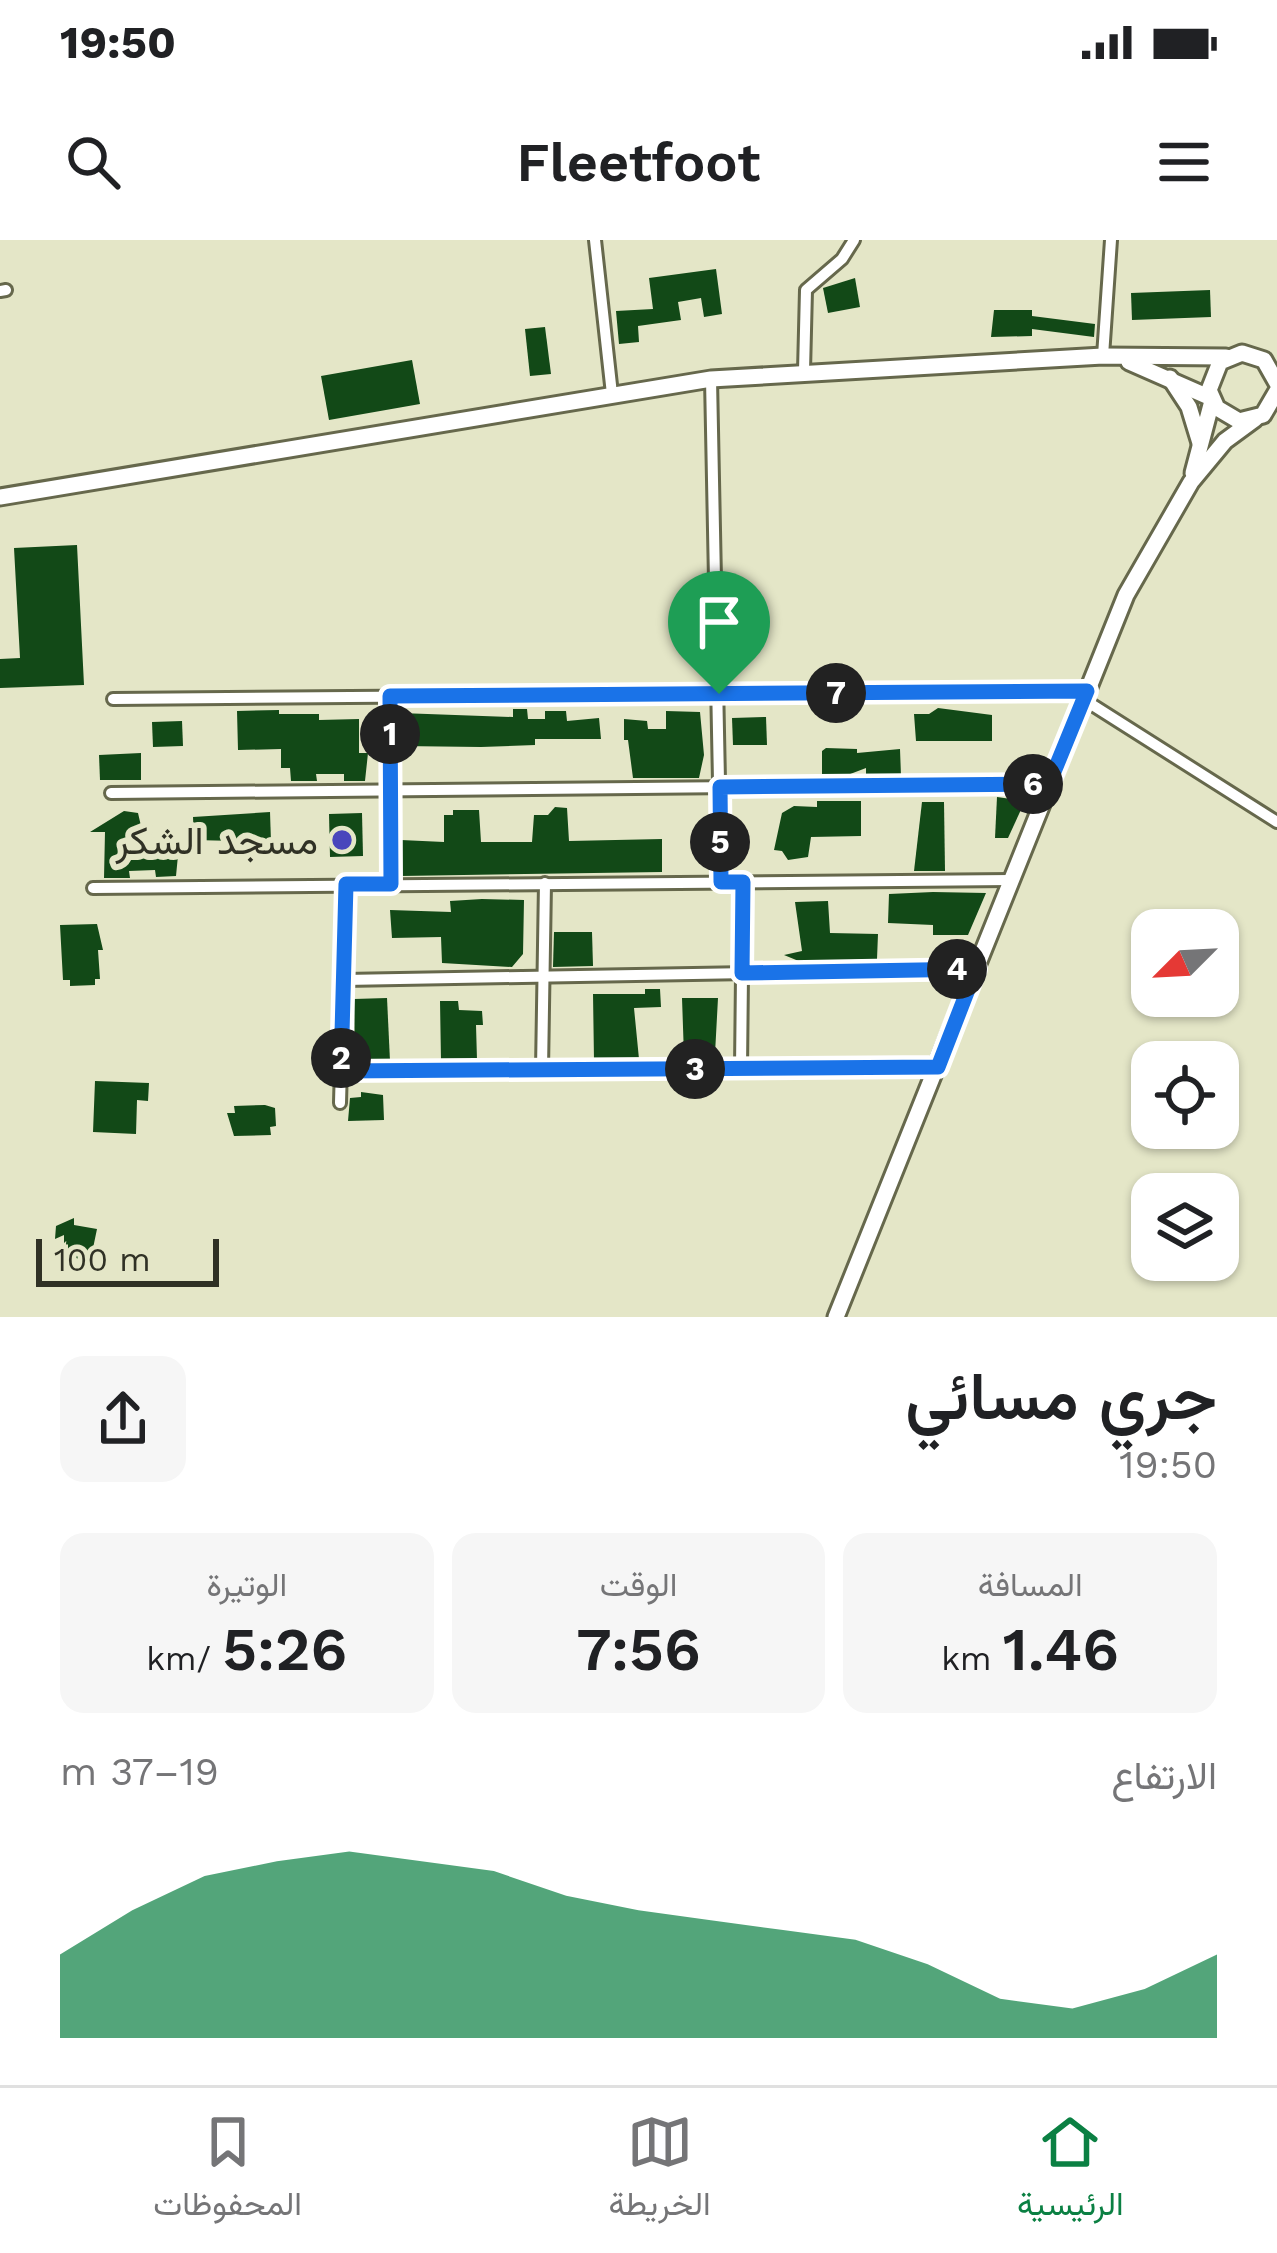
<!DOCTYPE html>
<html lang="ar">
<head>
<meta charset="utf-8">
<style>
	body { margin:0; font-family:"Work Sans",Vazirmatn,sans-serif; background:#f6f6f6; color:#202124; direction:rtl; height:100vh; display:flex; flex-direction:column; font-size:45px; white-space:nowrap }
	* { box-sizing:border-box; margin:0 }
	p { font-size:39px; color:#757577 }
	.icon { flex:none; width:66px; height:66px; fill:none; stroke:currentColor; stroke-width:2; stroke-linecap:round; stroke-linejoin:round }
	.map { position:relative; height:1077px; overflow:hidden; direction:ltr }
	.panel { display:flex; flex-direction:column; background:#fff; flex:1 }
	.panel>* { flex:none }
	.needle { width:78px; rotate:246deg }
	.tools { position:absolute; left:1131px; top:669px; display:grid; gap:24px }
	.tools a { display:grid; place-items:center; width:108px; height:108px; border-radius:24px; background:#fff; box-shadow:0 3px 9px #0004; font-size:60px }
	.scale { position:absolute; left:36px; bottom:30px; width:183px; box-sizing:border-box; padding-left:12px; border:6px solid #303125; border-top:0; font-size:33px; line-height:42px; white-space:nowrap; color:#303125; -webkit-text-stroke:9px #e4e6c7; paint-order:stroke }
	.pin { position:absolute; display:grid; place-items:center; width:102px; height:102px; color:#fff; margin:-123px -51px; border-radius:50% 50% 50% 0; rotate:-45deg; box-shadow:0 0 12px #0007 }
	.pin .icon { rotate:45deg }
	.km { position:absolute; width:60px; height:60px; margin:-30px; border-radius:50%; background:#222; color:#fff; font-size:33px; line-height:60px; text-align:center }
	.round { display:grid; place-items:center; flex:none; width:126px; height:126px; border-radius:24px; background:#f6f6f6 }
	.head { display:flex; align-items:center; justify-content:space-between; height:204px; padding:0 60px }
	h1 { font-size:66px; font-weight:600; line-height:90px }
	.stats { display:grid; grid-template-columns:repeat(3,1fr); gap:18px; height:204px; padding:12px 60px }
	.stats div { display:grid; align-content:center; border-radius:24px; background:#f6f6f6; text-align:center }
	.stats b { font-size:60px; font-weight:600 }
	.stats small { font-size:33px; font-weight:400 }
	.stats p { font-size:33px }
	.chart { height:336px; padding:24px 60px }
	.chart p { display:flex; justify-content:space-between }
	.chart svg { width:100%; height:216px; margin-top:12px; fill:#0b8043; opacity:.7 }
	.status { display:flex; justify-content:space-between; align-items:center; height:84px; padding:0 60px; background:#fff; direction:ltr }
	.status svg { height:33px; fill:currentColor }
	header { display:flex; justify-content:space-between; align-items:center; height:156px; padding:0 60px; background:#fff; font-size:54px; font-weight:600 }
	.dock { display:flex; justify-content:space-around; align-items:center; height:168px; border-top:3px solid #e0e0e0; background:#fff; font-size:33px; color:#757577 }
	.dock a { display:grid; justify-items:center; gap:6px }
	.dock .current { color:#0b8043 }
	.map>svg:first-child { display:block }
</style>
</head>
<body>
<div class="status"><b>19:50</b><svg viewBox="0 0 49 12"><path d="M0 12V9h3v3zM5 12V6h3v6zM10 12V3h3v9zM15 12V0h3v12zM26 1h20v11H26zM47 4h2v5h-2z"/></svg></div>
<header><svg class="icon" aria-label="menu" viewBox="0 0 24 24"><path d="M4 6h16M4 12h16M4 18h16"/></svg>Fleetfoot<svg class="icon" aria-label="search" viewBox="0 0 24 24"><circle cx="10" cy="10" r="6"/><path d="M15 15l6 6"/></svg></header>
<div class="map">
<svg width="1277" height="1077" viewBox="0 0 1277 1077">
	<rect width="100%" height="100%" fill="#e4e6c7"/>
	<!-- building -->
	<g fill="#124917">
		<path d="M716,29L722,74L704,77L701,58L678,62L681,80L638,86L639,102L619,104L616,71L653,69L649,38Z"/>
		<path d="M855,38L860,67L828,73L823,48Z"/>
		<path d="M1210,50L1211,77L1132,80L1131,53Z"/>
		<path d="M994,70H1032V76L1095,84L1094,97L1032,89V96L991,97Z"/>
		<path d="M545,87L551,134L530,136L525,89Z"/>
		<path d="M412,120L420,164L329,180L321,136Z"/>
		<path d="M77,305L84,445L0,448V419L20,418L14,308Z"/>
		<path d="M938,468L992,475V501H916L914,474H929Z"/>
		<path d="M513,469H527L528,479H545V471H566L567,481L599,478L601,499H535V505L481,507L400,506V473L513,477Z"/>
		<path d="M279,470V474H319V480L359,479V513H368L365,541H344V534H316L317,541H291L290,528H281V509L238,510L237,471Z"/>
		<path d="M666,471L700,472L704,515L699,538H633L628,500H624V479L647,481L648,489H666Z"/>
		<path d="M766,477L767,505H733L732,478Z"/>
		<path d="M182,481L183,506L153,507L152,482Z"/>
		<path d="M826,508L857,509V513L900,509L901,536H866V528L845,536H822V511Z"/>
		<path d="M141,513V540H100L99,515Z"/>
		<path d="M997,557L1025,561L1008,598H995Z"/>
		<path d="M817,561H861V596L811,597L808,617L788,620L782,611L774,610L782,573L794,566L817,567Z"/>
		<path d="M922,562H944L945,631H914Z"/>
		<path d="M555,567L567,568L569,601L662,599V632L401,636V600L444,602V575H453V570H479L481,602H532L534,575H548Z"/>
		<path d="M124,571L138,573L141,586L132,592L133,610L179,605L176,636L156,637L155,630L129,631L130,638H104L105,592H90Z"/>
		<path d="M270,572L271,602L194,600L193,577Z"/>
		<path d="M362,573L363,616L330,617L329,574Z"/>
		<path d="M933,652L986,653L968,695H933V685L888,683L889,654Z"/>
		<path d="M482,659L524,660L523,714L512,727L442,723L441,697L392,698L390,670L451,672L450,661Z"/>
		<path d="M828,661L830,693L878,694L877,719L801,722L784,715L802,711L795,662Z"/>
		<path d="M97,684L103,710H98L100,739H95V745L70,746V740H63L60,685Z"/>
		<path d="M554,692H592L593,726L553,727Z"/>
		<path d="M645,749H660L661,767L634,768L639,819L594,820L593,754H645Z"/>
		<path d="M387,758L390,821H355L354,759Z"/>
		<path d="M682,758H718L715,814H707V819L684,816Z"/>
		<path d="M440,761H458L459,770L482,771L483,785H476L477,820L441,821Z"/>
		<path d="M95,841L149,843L148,861L137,860L136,894L93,892Z"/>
		<path d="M361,852L383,855L384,880L348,881L350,858L361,857Z"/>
		<path d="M265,865L275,868L276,886L270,887L271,895L234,896L227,873H235L234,866Z"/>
		<path d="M74,978V985L97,989L92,1013L81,1014L80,1019L64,1015V995L55,999L56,986Z"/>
	</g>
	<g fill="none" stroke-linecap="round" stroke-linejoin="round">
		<!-- street casing -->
		<g stroke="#66684c" stroke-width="16">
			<g id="street">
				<path d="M595,0L612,154"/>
				<path d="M0,51L6,50"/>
				<path d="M1103,116L1111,0"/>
				<path d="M804,131L806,50L842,19L854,0"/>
				<path d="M711,139L721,642"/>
				<path d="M390,456L391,644"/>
				<path d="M113,459L1087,451"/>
				<path d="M1083,459L1277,582"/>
				<path d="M111,553L1049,544"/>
				<path d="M93,648L1011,640"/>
				<path d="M344,740L976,729"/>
				<path d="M741,828L743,642"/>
				<path d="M542,830L545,643"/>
				<path d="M341,831L938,827"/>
				<path d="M340,863L346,644"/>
			</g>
		</g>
		<!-- secondary casing -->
		<g stroke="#66684c" stroke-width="21">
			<g id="secondary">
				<path d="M1129,122L1211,158"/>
				<path d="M1170,138L1189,167L1200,203"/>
				<path d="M1277,143L1264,120L1242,113L1220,122L1209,150L1217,168L1239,181L1263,175L1277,151"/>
				<path d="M1193,233L1212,161"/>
				<path d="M0,257L711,139L1103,116L1226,117"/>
				<path d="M836,1077L1126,355L1191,242L1225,201L1255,179"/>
			</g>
		</g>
		<!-- street -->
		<use href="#street" stroke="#fff" stroke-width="10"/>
		<!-- secondary -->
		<use href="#secondary" stroke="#fff" stroke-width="15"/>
	</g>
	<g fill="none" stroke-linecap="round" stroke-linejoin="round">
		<!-- route casing -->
		<g stroke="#fff" stroke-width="24">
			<path id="route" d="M1087,451L1049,544L720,547L721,642H743L742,733L976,729L938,827L341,831L346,644H391L390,456Z"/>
		</g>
		<!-- route -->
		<use href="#route" stroke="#1a73e8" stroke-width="15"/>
	</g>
	<!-- markers -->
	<circle fill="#4946bc" stroke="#e4e6c7" stroke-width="4.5" cx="342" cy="600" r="12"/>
	<g text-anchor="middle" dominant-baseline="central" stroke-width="12" stroke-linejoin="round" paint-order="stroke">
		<!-- poi labels -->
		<g font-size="39" fill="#303125" stroke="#e4e6c7" text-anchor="end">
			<text x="318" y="600">مسجد الشكر</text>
		</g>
	</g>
</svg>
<div class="tools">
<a><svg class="needle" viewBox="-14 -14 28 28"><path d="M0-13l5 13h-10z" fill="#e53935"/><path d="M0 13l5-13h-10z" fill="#757577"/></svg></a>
<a><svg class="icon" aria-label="locate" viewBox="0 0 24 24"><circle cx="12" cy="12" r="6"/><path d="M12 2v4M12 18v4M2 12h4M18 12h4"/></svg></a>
<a><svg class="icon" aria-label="layers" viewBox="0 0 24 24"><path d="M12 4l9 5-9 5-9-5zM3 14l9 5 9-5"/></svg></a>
</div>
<div class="scale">100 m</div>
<div class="pin" style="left:719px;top:454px;background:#1e9e55"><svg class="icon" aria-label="arrive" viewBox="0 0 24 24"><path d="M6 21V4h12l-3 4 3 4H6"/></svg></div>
<b class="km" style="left:390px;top:494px">1</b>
<b class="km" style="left:341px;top:818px">2</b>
<b class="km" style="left:695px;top:829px">3</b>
<b class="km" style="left:957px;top:729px">4</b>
<b class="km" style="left:720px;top:602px">5</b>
<b class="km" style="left:1033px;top:544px">6</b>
<b class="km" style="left:836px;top:453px">7</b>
</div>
<section class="panel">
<div class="head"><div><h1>جري مسائي</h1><p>19:50</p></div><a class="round"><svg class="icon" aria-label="share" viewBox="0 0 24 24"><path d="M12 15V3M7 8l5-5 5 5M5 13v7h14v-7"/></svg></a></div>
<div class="stats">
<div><p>المسافة</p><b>1.46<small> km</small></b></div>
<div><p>الوقت</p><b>7:56</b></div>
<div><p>الوتيرة</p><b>5:26<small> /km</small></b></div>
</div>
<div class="chart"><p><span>الارتفاع</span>19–37 m</p>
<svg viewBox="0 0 160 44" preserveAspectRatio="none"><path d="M0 44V27L10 18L20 11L30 8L40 6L50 8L60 10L70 15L80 18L90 20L100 22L110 24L120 29L130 36L140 38L150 34L160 27V44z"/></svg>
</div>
</section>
<nav class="dock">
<a class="current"><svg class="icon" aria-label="home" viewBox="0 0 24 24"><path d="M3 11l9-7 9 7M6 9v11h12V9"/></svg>الرئيسية</a>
<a><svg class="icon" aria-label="map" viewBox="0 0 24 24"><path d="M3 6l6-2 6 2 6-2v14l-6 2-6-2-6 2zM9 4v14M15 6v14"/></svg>الخريطة</a>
<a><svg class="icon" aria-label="saved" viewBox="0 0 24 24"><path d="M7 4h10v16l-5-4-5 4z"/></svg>المحفوظات</a>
</nav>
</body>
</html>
